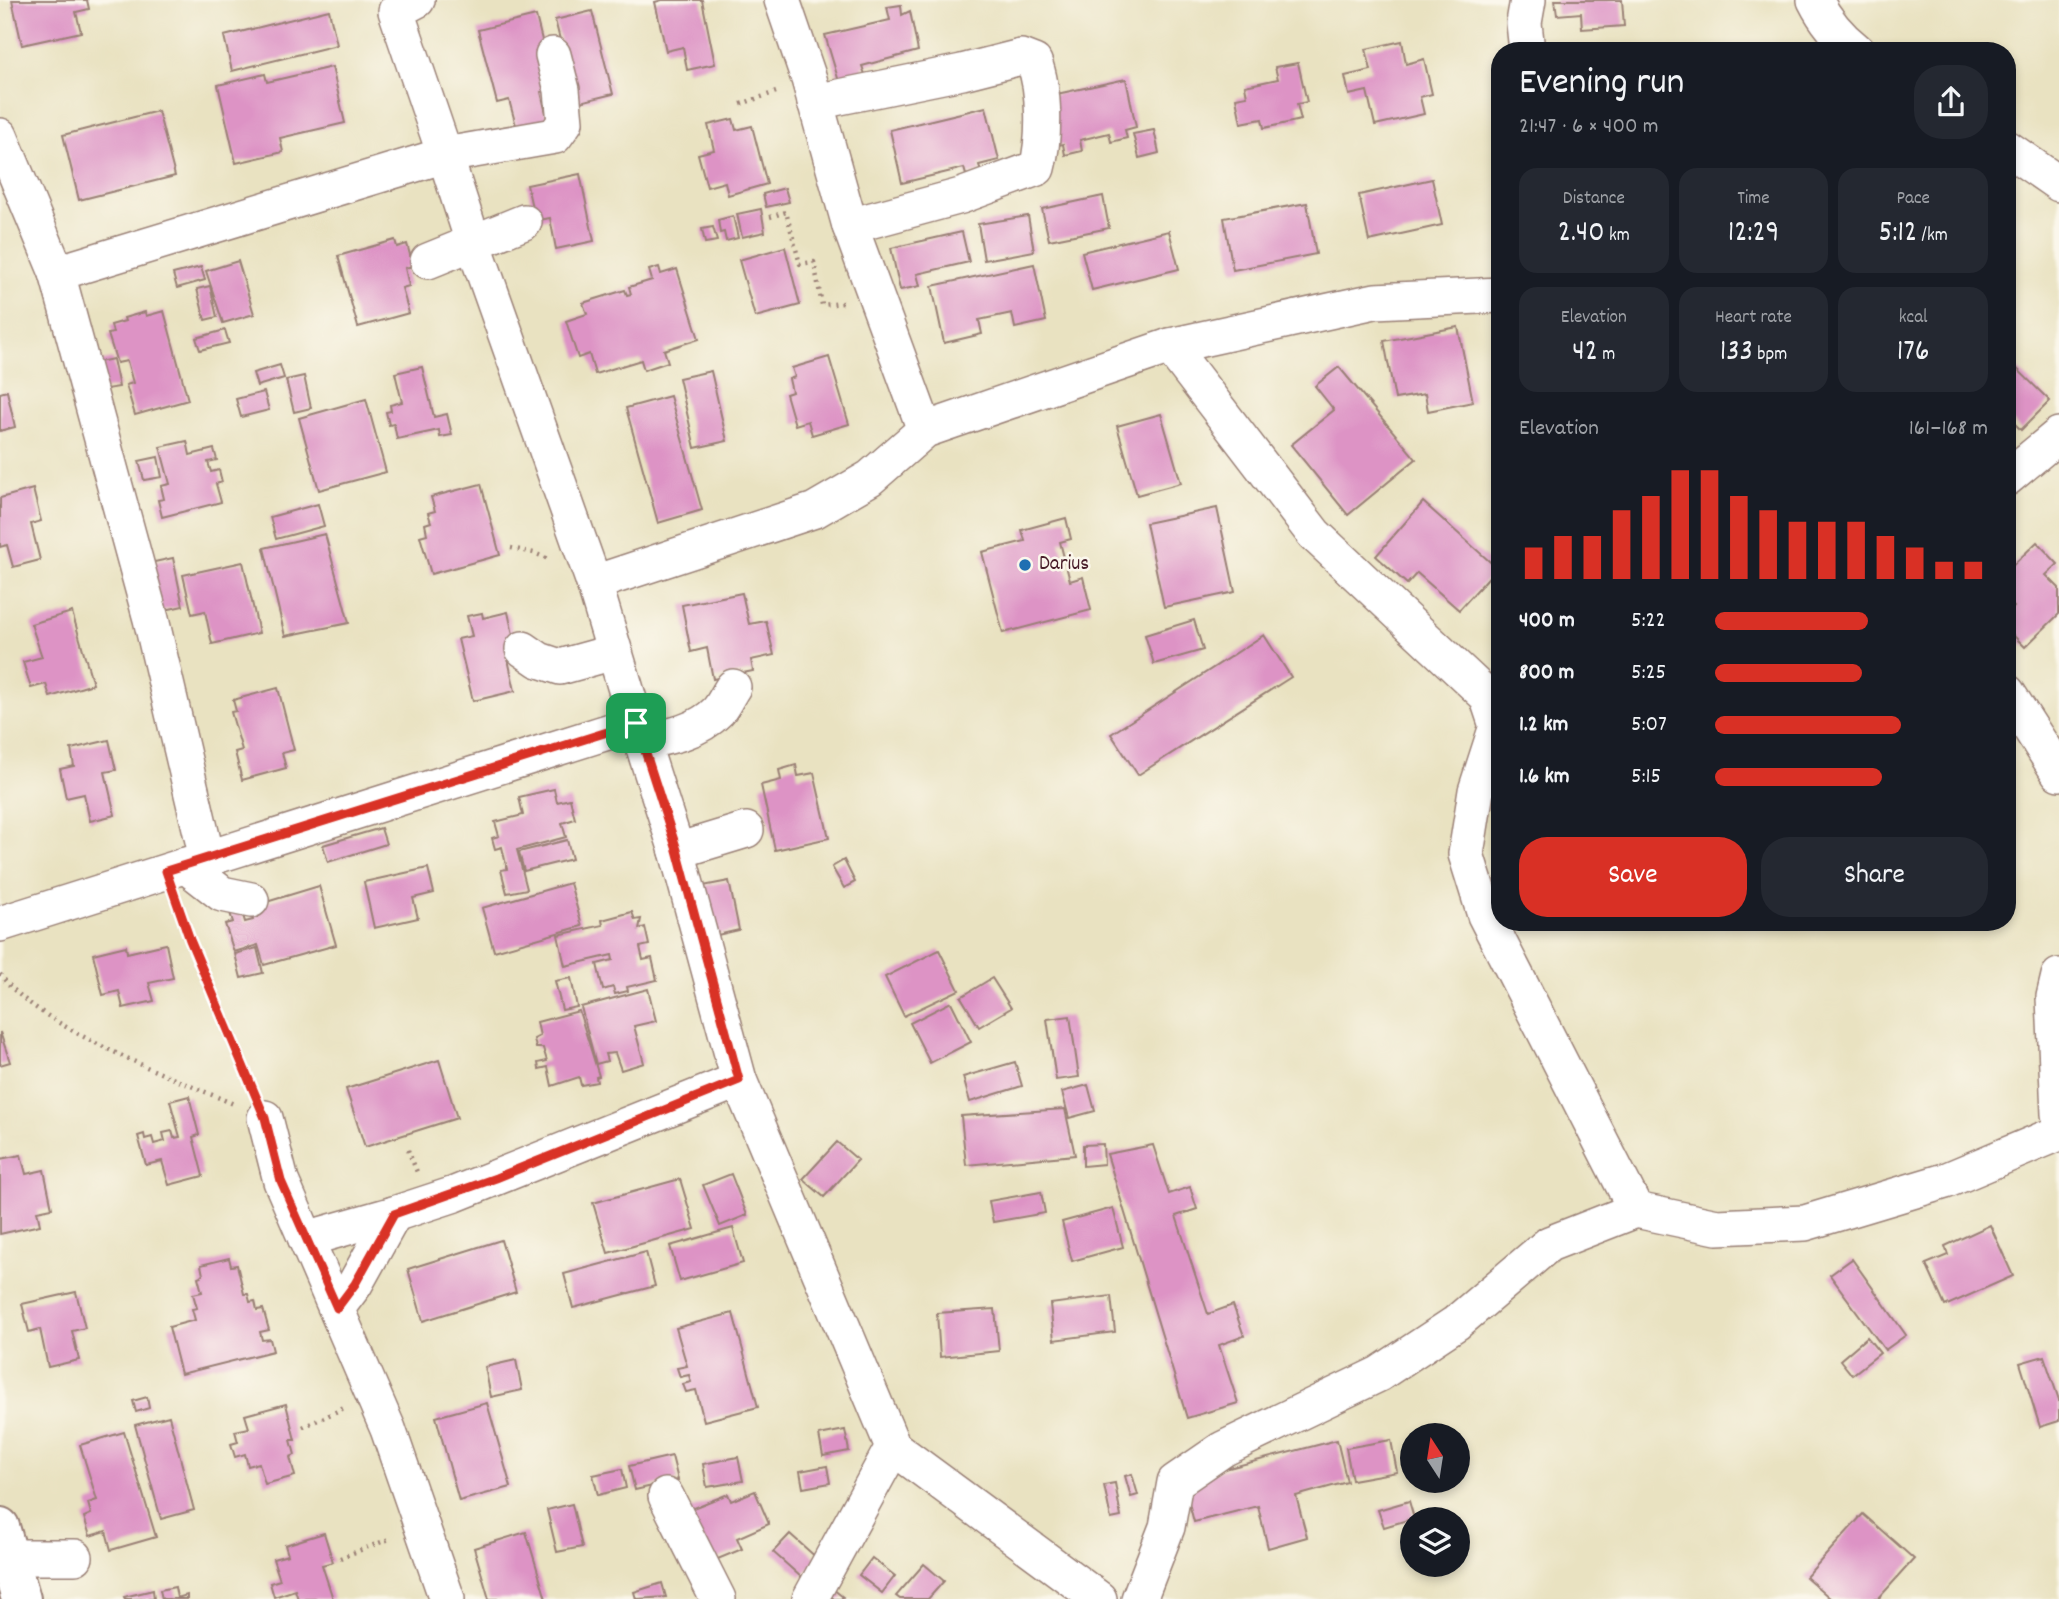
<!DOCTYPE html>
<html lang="en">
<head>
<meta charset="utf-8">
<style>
	body { margin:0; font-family:Dekko,sans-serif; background:#242831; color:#f1f3f6; height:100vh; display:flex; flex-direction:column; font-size:26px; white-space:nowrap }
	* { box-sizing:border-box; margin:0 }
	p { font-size:23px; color:#9ea1a6 }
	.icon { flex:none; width:38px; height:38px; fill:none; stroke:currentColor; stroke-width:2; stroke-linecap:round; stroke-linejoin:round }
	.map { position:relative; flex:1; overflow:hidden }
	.drawer { position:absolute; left:1491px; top:42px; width:525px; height:889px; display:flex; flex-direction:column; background:#171b24; border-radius:28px; box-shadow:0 4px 10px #0003 }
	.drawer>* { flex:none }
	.needle { width:46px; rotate:348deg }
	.fabs { position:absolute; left:1400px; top:1423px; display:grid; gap:14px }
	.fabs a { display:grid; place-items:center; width:70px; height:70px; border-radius:50%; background:#171b24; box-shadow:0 4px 10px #0003; font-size:35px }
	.pin { position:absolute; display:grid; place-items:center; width:60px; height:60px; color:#fff; margin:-30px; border-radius:14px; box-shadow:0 4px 10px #0006 }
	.round { display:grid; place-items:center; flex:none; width:74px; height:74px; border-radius:28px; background:#242831 }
	.head { display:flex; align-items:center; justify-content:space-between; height:119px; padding:0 28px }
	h1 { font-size:38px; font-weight:600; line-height:52px }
	.metrics { display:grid; grid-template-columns:repeat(3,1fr); gap:10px; height:119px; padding:7px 28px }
	.metrics div { display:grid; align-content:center; border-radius:18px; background:#242831; text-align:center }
	.metrics b { font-size:30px; font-weight:600 }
	.metrics small { font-size:19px; font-weight:400 }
	.metrics p { font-size:19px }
	.chart { height:196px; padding:14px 28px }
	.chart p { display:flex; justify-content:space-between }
	.chart svg { width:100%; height:126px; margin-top:7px; stroke:#d93025; stroke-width:6 }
	.cta { display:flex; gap:14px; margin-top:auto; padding:14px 28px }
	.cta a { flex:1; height:80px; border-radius:28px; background:#d93025; color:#fff; font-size:28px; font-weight:600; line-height:80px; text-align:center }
	.cta a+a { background:#242831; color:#f1f3f6 }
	ul { padding:0 28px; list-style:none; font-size:23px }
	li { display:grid; grid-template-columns:112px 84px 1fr; align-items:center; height:52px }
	li i { height:18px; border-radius:9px; background:#d93025 }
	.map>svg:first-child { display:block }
</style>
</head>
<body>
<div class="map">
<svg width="2059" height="1599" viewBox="0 0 2059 1599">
	<rect width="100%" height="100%" fill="#fbf7ec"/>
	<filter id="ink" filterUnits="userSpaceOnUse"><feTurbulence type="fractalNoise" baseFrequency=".0143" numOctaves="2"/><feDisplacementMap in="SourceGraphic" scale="14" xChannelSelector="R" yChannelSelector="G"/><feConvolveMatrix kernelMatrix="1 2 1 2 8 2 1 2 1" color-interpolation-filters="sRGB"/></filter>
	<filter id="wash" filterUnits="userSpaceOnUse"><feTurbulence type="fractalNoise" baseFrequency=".00686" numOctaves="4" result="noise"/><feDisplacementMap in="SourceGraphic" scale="28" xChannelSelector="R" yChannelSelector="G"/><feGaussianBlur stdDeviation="1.57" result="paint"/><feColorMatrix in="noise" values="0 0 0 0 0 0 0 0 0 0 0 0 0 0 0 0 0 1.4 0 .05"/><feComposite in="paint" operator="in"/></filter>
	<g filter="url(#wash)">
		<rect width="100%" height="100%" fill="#e9e2c1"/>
		<g id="blocks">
			<!-- building -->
			<g fill="#dd93c5">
				<path d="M12,0H87L89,9L76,12L81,32L22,45Z"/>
				<path d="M662,0H702L715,64L687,70L683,47L666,51L655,2Z"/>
				<path d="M1555,0H1622L1624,26L1582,29L1581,13L1557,15Z"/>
				<path d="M901,5L902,15L910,11L918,51L862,66L866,77L840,85L825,35L890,20L887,7Z"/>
				<path d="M329,10L337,45L232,71L224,36Z"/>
				<path d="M592,11L613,94L576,103L555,20Z"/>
				<path d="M536,16L554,89L541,92L548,122L517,129L509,100L497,103L478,30Z"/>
				<path d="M1402,41L1406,64L1424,59L1432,94L1420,97L1424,114L1375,125L1367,91L1349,95L1345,76L1371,70L1366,49Z"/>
				<path d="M1298,63L1307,102L1297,104L1301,120L1264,128L1262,119L1241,123L1236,98L1247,96L1245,86L1278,79L1275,67Z"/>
				<path d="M332,67L345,123L280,138L283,152L236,163L218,85L265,74L267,82Z"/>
				<path d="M1126,79L1136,127L1125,130L1127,138L1111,142L1109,133L1080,140L1082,151L1065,155L1063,144L1054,146L1043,97Z"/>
				<path d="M986,107L999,160L979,165L981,172L966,175L964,168L902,183L890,130Z"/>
				<path d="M158,111L175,176L79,200L63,135Z"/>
				<path d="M733,119L736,130L752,126L767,184L728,195L725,182L707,187L698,154L714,150L708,125Z"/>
				<path d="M1154,130L1159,153L1139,158L1133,134Z"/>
				<path d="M580,174L594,241L556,249L550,218L535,221L527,185Z"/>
				<path d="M1432,179L1442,225L1369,241L1359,195Z"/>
				<path d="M785,188L789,202L766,207L763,194Z"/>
				<path d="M1103,196L1109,228L1049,240L1042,209Z"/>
				<path d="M1307,203L1316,254L1233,270L1224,218Z"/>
				<path d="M761,209L765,232L742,237L737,214Z"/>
				<path d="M733,216L738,238L726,241L724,232L720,233L718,220Z"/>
				<path d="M1028,216L1034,251L984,260L978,224Z"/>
				<path d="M713,227L717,241L705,243L702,229Z"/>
				<path d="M1169,231L1179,269L1092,290L1082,252Z"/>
				<path d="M962,232L969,262L917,274L920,286L900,290L891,248Z"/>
				<path d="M395,240L397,247L407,244L413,266L405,268L409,286L402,288L409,313L358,327L338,256Z"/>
				<path d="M785,247L800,305L755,317L739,260Z"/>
				<path d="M238,261L254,314L223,323L206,271Z"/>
				<path d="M1034,264L1046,321L1015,328L1012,313L979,320L982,334L944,343L932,286Z"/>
				<path d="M201,267L205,280L177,288L173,274Z"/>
				<path d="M659,267L661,274L677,269L699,339L664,350L668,362L644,370L641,360L595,374L589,354L578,358L566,321L587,314L583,303L625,290L627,295L631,294L629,287L652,280L649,270Z"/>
				<path d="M210,286L217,317L205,320L197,289Z"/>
				<path d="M164,311L188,400L135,415L126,385L133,383L127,361L117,363L108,334L113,333L111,325L125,321L124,318L145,312L146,316Z"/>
				<path d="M1458,327L1473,402L1428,411L1425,394L1395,399L1384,341Z"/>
				<path d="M225,330L229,343L200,350L196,338Z"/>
				<path d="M829,357L849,424L812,435L808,421L795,425L786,394L792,392L789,379L795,377L792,368Z"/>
				<path d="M113,359L119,387L100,390L99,362Z"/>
				<path d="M2007,359L2050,401L2021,430L2007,416Z"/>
				<path d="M280,365L284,378L257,386L253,373Z"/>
				<path d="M422,367L434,417L447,414L452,435L440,437L439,430L397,439L394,424L389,425L386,412L391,411L390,405L402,402L395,373Z"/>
				<path d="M1339,367L1416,459L1348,515L1291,445L1334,410L1315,386Z"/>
				<path d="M711,371L727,441L695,448L679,378Z"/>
				<path d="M304,376L311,408L294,412L286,380Z"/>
				<path d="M7,391L15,427L0,431V393Z"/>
				<path d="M264,392L269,410L241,417L236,399Z"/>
				<path d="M670,396L702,510L658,523L626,408Z"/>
				<path d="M366,399L386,472L319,490L299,418Z"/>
				<path d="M1161,414L1181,483L1137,495L1117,426Z"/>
				<path d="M187,441L190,455L214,449L217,460L208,462L211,472L219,470L222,482L216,484L221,502L162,517L158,500L164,499L161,486L170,484L160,447Z"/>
				<path d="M158,457L162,477L144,480L139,461Z"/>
				<path d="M481,484L500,555L431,574L420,536L427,534L425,524L431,522L428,513L435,511L431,497Z"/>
				<path d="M33,489L41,521L31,524L40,560L13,567L7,545L0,547V498Z"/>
				<path d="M1423,502L1497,568L1459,610L1417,573L1407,584L1376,556Z"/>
				<path d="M318,504L324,526L276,539L270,517Z"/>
				<path d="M1217,508L1235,592L1164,607L1146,523Z"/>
				<path d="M1066,518L1071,539L1060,542L1070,581L1083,577L1091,610L1003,633L982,552L1025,541L1022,530Z"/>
				<path d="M325,534L349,623L285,636L264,548Z"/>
				<path d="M2037,542L2058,564L2046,575L2059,588V614L2025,647L2007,629V614L2014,607L2007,600V571Z"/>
				<path d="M173,558L183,606L156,612L145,564Z"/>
				<path d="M243,562L259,633L212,644L205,611L192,614L183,575Z"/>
				<path d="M742,593L749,624L766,621L774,655L751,660L753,671L713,679L707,648L691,652L682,605Z"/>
				<path d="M72,612L93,684L50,697L46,684L31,688L23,662L42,657L31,624Z"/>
				<path d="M508,612L516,648L506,650L515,691L473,701L458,639L472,636L467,616L482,613L483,618Z"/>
				<path d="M1194,620L1203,650L1154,664L1145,635Z"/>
				<path d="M1264,635L1291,677L1138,775L1111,734Z"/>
				<path d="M278,688L294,750L282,753L286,768L242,780L235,752L242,750L231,712L236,711L233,700Z"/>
				<path d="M109,740L116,770L105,772L115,815L90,821L84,794L66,798L60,769L74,766L71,749Z"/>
				<path d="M796,765L798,776L814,773L829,838L775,850L761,785L781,780L779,770Z"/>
				<path d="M554,789L557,802L570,799L575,819L562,823L566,837L517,850L527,889L507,893L501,870L507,869L502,847L495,849L492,838L499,836L495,822L523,815L519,797Z"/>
				<path d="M381,828L386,844L328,862L323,845Z"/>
				<path d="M567,840L572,859L524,871L519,852Z"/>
				<path d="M844,860L855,882L844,888L832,867Z"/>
				<path d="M428,868L434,893L413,898L418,918L374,928L364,882Z"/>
				<path d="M729,881L739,930L713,936L703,886Z"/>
				<path d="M570,883L582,926L494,951L482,908Z"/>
				<path d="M319,886L336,945L264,965L258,945L234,952L225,924L233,922L230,913L241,909L245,922L253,920L250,907Z"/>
				<path d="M632,912L635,920L641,919L639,929L645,927L649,945L640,947L643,960L652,958L657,980L627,987L628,991L615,994L613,987L603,990L597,964L613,960L612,955L565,966L558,935L603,925L602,920Z"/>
				<path d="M166,944L173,978L149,983L154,1001L123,1008L119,991L103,995L93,954L126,946L127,953Z"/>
				<path d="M257,948L263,973L241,978L235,954Z"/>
				<path d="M939,950L959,990L904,1016L885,977Z"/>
				<path d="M571,978L577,1007L562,1010L555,981Z"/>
				<path d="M992,978L1011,1008L979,1027L961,997Z"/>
				<path d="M648,989L656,1021L634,1026L644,1063L621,1070L615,1053L605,1054L607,1061L596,1064L581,1007Z"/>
				<path d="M951,1002L971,1042L930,1063L910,1023Z"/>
				<path d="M579,1011L599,1076L596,1077L597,1082L581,1085L579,1077L552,1086L548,1067L539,1069L538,1063L547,1061L543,1048H536L534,1039L540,1036L537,1022Z"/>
				<path d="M1070,1016L1079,1077L1056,1080L1047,1019Z"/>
				<path d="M0,1032L10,1062L0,1065Z"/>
				<path d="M439,1060L457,1118L365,1147L346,1089Z"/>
				<path d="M1015,1062L1022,1086L970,1102L963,1077Z"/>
				<path d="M1088,1085L1095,1111L1069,1118L1062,1092Z"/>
				<path d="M189,1096L199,1135L193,1137L203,1176L169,1185L162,1161L146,1165L138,1136L144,1134L145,1139L152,1137L154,1144L165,1141L163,1133L172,1131L174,1138L180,1137L170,1101Z"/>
				<path d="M1065,1109L1075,1155L966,1165L961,1116Z"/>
				<path d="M837,1142L858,1160L824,1197L803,1179Z"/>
				<path d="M1103,1144L1104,1164L1083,1166V1145Z"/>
				<path d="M1153,1145L1169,1194L1190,1187L1197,1209L1176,1216L1208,1314L1233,1305L1244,1336L1219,1345L1238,1403L1187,1418L1107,1154Z"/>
				<path d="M21,1155L26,1174L44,1170L52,1208L37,1211L40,1225L0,1234V1159Z"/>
				<path d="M731,1174L747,1215L720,1226L703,1185Z"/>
				<path d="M680,1179L695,1229L608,1253L593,1203Z"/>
				<path d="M1041,1192L1045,1213L993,1222L989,1201Z"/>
				<path d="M1113,1208L1123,1247L1072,1261L1062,1222Z"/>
				<path d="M1990,1225L2013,1276L1945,1306L1926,1264L1948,1255L1945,1246Z"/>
				<path d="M733,1228L743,1263L680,1281L670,1246Z"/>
				<path d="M501,1240L516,1292L423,1321L408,1269Z"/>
				<path d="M646,1252L655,1286L573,1308L564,1274Z"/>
				<path d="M229,1258L231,1266L237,1265L244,1294H248L250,1302L255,1301L257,1310L263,1309L269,1330L260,1332L262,1340L270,1339L273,1351L181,1374L169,1327L195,1320L192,1309L197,1308L193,1294L202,1292L198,1277L203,1275L201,1265Z"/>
				<path d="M1852,1259L1906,1335L1885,1350L1830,1275Z"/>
				<path d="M76,1292L85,1328L72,1331L79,1360L48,1367L40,1329L29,1332L22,1304Z"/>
				<path d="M1111,1296L1115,1332L1054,1340L1050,1304Z"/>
				<path d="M995,1309L999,1351L940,1357L937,1313Z"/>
				<path d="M733,1313L758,1407L704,1421L696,1390L686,1392L683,1384L691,1382L689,1375L680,1377L677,1368L687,1366L676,1328Z"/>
				<path d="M1867,1337L1880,1353L1852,1375L1840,1360Z"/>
				<path d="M2044,1356L2059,1400V1421L2040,1427L2020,1363Z"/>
				<path d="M516,1360L522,1390L491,1397L485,1367Z"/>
				<path d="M147,1397L149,1408L136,1412L133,1401Z"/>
				<path d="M487,1403L511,1487L459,1501L436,1417Z"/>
				<path d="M286,1404L295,1440H291L295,1455L290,1457L295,1476L265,1484L259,1463L248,1466L245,1454L235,1457L231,1444L238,1442L235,1431L249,1428L245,1415Z"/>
				<path d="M169,1416L194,1510L161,1519L135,1425Z"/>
				<path d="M845,1430L849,1451L823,1456L819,1435Z"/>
				<path d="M124,1432L156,1537L111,1550L106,1531L90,1536L84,1517L91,1514L88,1503L97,1500L80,1445Z"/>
				<path d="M1337,1440L1347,1482L1296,1496L1307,1537L1268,1548L1258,1506L1194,1522L1183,1480Z"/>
				<path d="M1391,1440L1397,1472L1352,1480L1346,1448Z"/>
				<path d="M672,1456L678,1480L635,1490L629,1466Z"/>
				<path d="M738,1457L743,1481L707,1487L703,1464Z"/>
				<path d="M827,1466L830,1483L803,1488L800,1471Z"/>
				<path d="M622,1469L626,1488L598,1495L593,1475Z"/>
				<path d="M1132,1474L1138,1495L1131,1497L1125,1476Z"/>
				<path d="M1115,1483L1121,1517L1111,1519L1104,1485Z"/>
				<path d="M755,1491L769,1524L737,1538L742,1549L713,1561L683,1512L728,1494L731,1501Z"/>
				<path d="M1409,1501L1414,1518L1384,1527L1378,1510Z"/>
				<path d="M572,1504L582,1547L557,1552L547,1510Z"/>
				<path d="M1863,1514L1914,1559L1878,1599H1831L1806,1577Z"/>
				<path d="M526,1532L546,1599H489L474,1548Z"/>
				<path d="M324,1533L333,1562L322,1565L333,1599H298L295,1590L274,1597L270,1583L280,1580L273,1559L288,1555L285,1545Z"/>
				<path d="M790,1534L818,1559L801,1577L773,1552Z"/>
				<path d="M872,1558L895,1576L882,1593L859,1575Z"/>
				<path d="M924,1564L944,1581L928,1599H900L896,1596Z"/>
				<path d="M662,1583L666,1597L636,1599L634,1592Z"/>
				<path d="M175,1587L177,1598L187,1595V1599H162L160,1590Z"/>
				<path d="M833,1589L843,1597L841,1599H834L829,1595Z"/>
				<path d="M153,1590L154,1599H125L124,1597Z"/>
			</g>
		</g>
	</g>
	<g filter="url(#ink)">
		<use href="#blocks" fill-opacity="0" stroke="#9a8076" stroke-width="2"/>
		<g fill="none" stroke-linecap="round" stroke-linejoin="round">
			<!-- minor casing -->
			<g stroke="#9a8076" stroke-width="38">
				<g id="minor">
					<path d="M417,0L396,11L445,155L555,136L565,122L562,90L553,55"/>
					<path d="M782,0L809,79L850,226L925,430"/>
					<path d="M1815,0C1825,20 1839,37 1857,51"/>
					<path d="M1527,51L1524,23L1528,0"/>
					<path d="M815,102L962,72L1021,57L1034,62C1045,90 1045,139 1037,168L961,196L850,226"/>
					<path d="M0,136L57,273"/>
					<path d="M2007,148L2059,184"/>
					<path d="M428,261L524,222"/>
					<path d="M1170,346L1314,534L1487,696L1497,726L1476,791L1466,854L1485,915L1636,1210L1717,1227L1805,1223L1945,1181L2059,1133"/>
					<path d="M2007,478L2059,435"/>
					<path d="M523,649L539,660L560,667L614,652"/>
					<path d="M2007,692L2059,773"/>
					<path d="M636,723L594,583L815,510L870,478L925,430L1170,346L1375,301L1500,295"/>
					<path d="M641,742C668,737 698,732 718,711C724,704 728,694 733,687"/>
					<path d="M677,851L746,830"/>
					<path d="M207,858L151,619L57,273L445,155L473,242L594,583"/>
					<path d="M185,865L222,894L251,900"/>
					<path d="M0,924L636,723L677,851L739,1080L893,1447L810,1599"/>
					<path d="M2059,976L2054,997L2059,1114"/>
					<path d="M265,1118L281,1181L388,1429L447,1599"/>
					<path d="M306,1239L394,1214L455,1194L739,1080"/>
					<path d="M337,1308L355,1284L394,1214"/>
					<path d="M893,1447L1099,1599"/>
					<path d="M666,1496L718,1599"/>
					<path d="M8,1557H75"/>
					<path d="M1139,1599L1167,1527L1175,1482L1223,1449L1379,1374L1456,1323L1549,1244L1636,1210"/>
				</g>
			</g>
			<!-- tertiary casing -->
			<g stroke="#9a8076" stroke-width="42">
				<path id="tertiary" d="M0,1527L21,1599"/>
			</g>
			<!-- path -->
			<g stroke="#9a8076" stroke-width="4.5" stroke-dasharray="2 5" stroke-linecap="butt">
				<path d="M741,104L779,91"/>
				<path d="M770,217L786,212L800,264L814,262L822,305L843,303"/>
				<path d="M511,548L534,553L551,560"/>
				<path d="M176,902L253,1088"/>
				<path d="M0,974C38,1028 174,1078 236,1105"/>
				<path d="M408,1150L417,1172"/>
				<path d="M303,1427L344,1408"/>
				<path d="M340,1558L392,1538"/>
			</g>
			<!-- minor -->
			<use href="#minor" stroke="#fff" stroke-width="35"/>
			<!-- tertiary -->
			<use href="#tertiary" stroke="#fff" stroke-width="38"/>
		</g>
	</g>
	<g fill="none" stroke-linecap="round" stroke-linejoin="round" filter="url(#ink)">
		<!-- route casing -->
		<g stroke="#fff" stroke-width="14">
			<path id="route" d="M636,723L677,850L739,1080L496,1178L394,1214L355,1284L337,1308L281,1181L265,1118L190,940L166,871Z"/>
		</g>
		<!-- route -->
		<use href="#route" stroke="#d93025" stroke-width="9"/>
	</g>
	<!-- markers -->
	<circle fill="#1f6fb2" stroke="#fbf7ec" stroke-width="2.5" cx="1025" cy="565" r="7"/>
	<g text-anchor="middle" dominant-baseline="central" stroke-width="5" stroke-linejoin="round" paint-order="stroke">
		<!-- poi labels -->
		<g font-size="21" fill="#4a1f2b" stroke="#fbf7ec" text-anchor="start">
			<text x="1039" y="565">Darius</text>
		</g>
	</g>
</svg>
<div class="fabs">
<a><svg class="needle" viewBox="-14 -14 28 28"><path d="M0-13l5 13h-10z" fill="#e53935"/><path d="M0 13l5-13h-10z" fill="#9ea1a6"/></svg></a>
<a><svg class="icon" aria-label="layers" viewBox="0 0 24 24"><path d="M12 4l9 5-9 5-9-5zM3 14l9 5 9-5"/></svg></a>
</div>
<div class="pin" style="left:636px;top:723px;background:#1e9e55"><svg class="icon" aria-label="arrive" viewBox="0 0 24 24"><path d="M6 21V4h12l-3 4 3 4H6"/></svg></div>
<section class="drawer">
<div class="head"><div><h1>Evening run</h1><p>21:47 · 6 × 400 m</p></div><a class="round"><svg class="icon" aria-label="share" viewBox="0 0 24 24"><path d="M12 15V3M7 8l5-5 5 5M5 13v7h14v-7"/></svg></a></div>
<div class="metrics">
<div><p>Distance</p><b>2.40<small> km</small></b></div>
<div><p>Time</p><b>12:29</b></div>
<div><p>Pace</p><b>5:12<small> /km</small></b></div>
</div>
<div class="metrics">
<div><p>Elevation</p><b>42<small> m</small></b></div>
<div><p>Heart rate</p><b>133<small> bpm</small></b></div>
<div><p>kcal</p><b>176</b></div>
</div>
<div class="chart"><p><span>Elevation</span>161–168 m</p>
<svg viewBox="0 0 160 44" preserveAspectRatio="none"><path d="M5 44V33M15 44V29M25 44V29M35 44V20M45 44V15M55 44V6M65 44V6M75 44V15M85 44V20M95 44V24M105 44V24M115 44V24M125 44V29M135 44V33M145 44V38M155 44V38"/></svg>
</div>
<ul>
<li><b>400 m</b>5:22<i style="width:56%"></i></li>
<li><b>800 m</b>5:25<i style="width:54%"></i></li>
<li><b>1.2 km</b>5:07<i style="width:68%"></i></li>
<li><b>1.6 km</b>5:15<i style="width:61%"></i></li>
</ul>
<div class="cta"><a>Save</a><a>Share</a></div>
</section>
</div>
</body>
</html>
